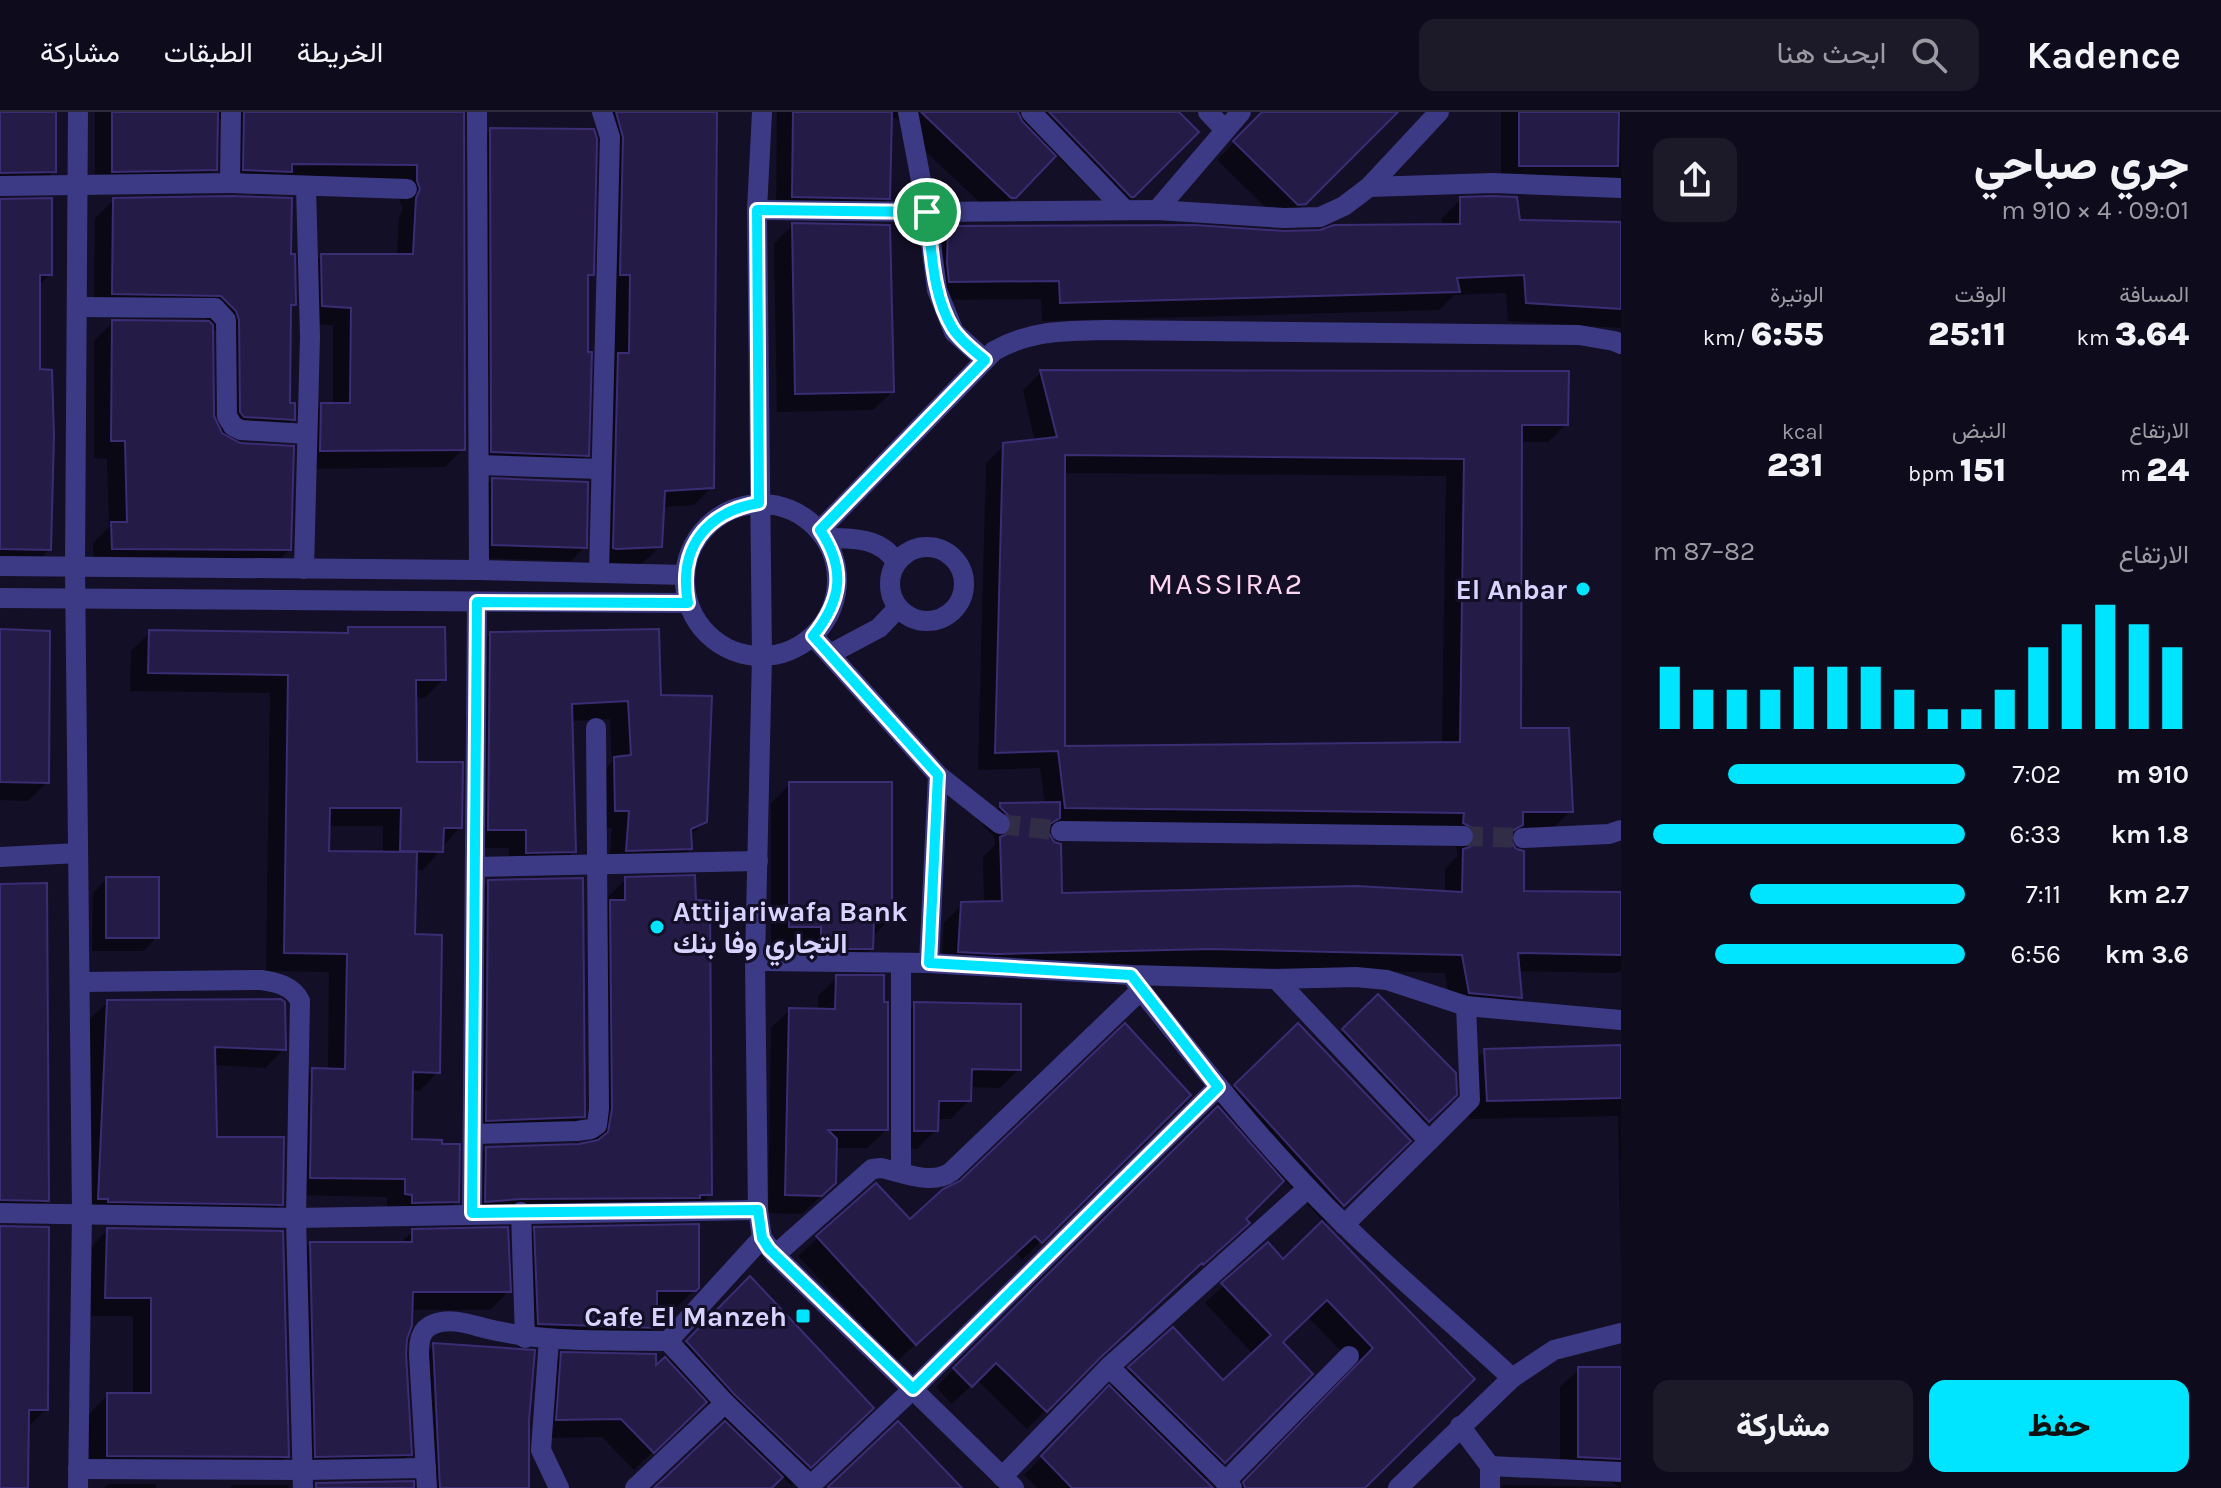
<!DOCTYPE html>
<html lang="ar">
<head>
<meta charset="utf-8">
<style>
	body { margin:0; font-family:Karla,Vazirmatn,sans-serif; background:#1c1929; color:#f1f3f6; direction:rtl; height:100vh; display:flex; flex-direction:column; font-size:30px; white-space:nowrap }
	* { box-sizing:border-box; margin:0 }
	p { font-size:26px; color:#9b9ba3 }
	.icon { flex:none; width:44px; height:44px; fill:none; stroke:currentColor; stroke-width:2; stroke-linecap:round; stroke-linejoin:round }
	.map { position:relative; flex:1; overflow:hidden; direction:ltr }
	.drawer { display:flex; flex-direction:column; background:#0e0b1c; width:600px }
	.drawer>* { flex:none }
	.pin { position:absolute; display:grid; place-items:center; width:68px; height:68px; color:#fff; margin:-34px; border:4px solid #fff; border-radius:50%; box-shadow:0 2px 8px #0007 }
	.round { display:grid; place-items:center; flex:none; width:84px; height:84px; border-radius:16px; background:#1c1929 }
	.head { display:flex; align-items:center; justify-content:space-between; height:136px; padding:0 32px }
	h1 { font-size:44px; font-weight:800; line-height:60px }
	.figures { display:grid; grid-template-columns:repeat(3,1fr); gap:12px; height:136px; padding:8px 32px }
	.figures div { display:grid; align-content:center }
	.figures b { font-size:34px; font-weight:800 }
	.figures small { font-size:22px; font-weight:400 }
	.figures p { font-size:22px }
	.chart { height:224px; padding:16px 32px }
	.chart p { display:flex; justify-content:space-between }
	.chart svg { width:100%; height:144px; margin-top:8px; stroke:#00e5ff; stroke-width:6 }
	.primary-button { display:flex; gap:16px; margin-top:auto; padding:16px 32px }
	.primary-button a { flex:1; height:92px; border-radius:16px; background:#00e5ff; color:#111; font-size:32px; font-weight:800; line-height:92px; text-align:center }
	.primary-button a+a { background:#1c1929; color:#f1f3f6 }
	ul { padding:0 32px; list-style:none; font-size:26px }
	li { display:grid; grid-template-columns:128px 96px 1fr; align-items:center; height:60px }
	li i { height:20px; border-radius:10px; background:#00e5ff }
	header { display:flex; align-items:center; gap:48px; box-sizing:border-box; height:112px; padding:0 40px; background:#0e0b1c; border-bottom:2px solid #2e2b3b }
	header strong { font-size:38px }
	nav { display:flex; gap:44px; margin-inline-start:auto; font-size:28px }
	.search { width:560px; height:72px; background:#1c1929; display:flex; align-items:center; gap:20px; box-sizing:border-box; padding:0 28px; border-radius:16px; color:#9b9ba3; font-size:30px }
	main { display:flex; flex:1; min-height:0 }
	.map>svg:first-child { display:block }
</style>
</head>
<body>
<header>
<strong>Kadence</strong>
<div class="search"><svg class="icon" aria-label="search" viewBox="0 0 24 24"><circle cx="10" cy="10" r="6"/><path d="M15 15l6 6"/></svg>ابحث هنا</div>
<nav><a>الخريطة</a><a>الطبقات</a><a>مشاركة</a></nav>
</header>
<main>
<section class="drawer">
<div class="head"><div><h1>جري صباحي</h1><p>09:01 · 4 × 910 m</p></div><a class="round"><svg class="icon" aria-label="share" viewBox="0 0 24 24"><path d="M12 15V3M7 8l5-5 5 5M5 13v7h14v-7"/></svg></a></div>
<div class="figures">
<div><p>المسافة</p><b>3.64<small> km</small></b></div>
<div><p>الوقت</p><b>25:11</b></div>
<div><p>الوتيرة</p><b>6:55<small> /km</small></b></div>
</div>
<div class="figures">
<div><p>الارتفاع</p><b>24<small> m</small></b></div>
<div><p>النبض</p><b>151<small> bpm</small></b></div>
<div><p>kcal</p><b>231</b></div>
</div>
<div class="chart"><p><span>الارتفاع</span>82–87 m</p>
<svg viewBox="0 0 160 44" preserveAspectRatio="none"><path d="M5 44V25M15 44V32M25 44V32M35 44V32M45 44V25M55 44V25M65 44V25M75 44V32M85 44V38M95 44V38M105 44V32M115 44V19M125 44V12M135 44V6M145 44V12M155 44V19"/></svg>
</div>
<ul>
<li><b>910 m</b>7:02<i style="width:76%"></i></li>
<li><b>1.8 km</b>6:33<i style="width:100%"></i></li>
<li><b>2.7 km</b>7:11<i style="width:69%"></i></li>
<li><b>3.6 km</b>6:56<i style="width:80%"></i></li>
</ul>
<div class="primary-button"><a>حفظ</a><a>مشاركة</a></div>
</section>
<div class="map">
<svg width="1621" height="1376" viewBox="0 0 1621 1376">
	<rect width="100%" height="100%" fill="#130f26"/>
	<!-- shadow -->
	<g fill="#0007" fill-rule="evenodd">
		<path d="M0,0H54V59L36,78H0Z"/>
		<path d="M95,0H462L463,337L445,355L303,357L304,311L322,293H333V213L305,212L303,162L322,144H397L399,106L403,96L399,88V71L226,76V18L220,7L216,6L215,57L197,76L95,77Z"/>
		<path d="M599,0H715L712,375L694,393L662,395L660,434L642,452L595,454L606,45Z"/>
		<path d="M777,0H1176L1196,20L1115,102L1055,42L996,103H993L905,20L900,8L890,5L888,86L871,103L776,102Z"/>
		<path d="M1264,0H1395L1287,109H1280L1217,48Z"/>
		<path d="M1501,0H1621V71L1501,72Z"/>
		<path d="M491,18L592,162L586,167L587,343L569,361L474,358L473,36Z"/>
		<path d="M1461,87L1518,110L1621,112V216L1508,209L1506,181L1454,183L1439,198L1042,209L1041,187L931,188L930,135L949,116L1284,121L1442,114V106Z"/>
		<path d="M114,88H290L289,144H293L294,192L289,197L288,293H293V307L274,326L222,323L221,227L211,212L212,305L222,326V323L239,333L292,336L290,437L271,456L94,455L93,431L109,415L107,347L94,346V229L113,210L210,211L202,202L94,200L95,106Z"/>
		<path d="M0,89L50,162L38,175V259L49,438L31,456L0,455Z"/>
		<path d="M793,113L892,280L873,298L777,300L774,132Z"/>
		<path d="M1041,260L1566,312L1548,330H1520L1519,618L1571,699L1552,717L1516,718L1508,725L1522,781L1621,782V858L1616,861L1517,859L1520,885L1501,903L1451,899L1445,861L1191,854L977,860L941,857L944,811L962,792H984L983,745L995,733L994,725L982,712L1000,693L1045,692L1040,656L978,658L986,352L1004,333L1035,330L1023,278ZM1063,361L1446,364L1442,633L1063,636ZM1050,714L1446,719V729L1456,735L1458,744L1445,757V781L1060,783L1047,717Z"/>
		<path d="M492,368L585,435L571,449L479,446L478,382Z"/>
		<path d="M349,517L444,567L425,586H414L415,652L460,715L423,758H415L413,824L438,960L419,979L411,978L410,1029L457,1089L438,1108L387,1100V1085L292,1083L294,977L313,958H328L329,860L266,859L270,581L130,579L131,539L150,520L343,523ZM328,714H383V742L327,741Z"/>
		<path d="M0,519L47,670L28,689L0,688Z"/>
		<path d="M491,521L659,585L706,709L689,725L690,737L671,755L609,757L612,716L597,717V666L612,650L610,607L570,609L574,739L555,758L508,759L509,736H470L472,540Z"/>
		<path d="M790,672L890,807L872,825L871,837L853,855H803V833H771V691Z"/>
		<path d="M107,767L157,825L143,839H92L93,781Z"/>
		<path d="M626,767L710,1083L691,1101L467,1107L468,1055L486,1037L592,1031L607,786Z"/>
		<path d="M489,770L583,1004L564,1023L468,1026L470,788Z"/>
		<path d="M0,774L47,1088L28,1107L0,1106Z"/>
		<path d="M837,865L886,1018L867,1036H835L834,1071L802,1102L768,1101L771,916L790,898H818V884Z"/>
		<path d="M1378,885L1455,982L1414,1023L1329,933Z"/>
		<path d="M108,890L284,937L265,956L214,953L215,1027L281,1092L263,1111L90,1108L89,908Z"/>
		<path d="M915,892L1019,957L1000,976L969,975V988L951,1007H936V1018L917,1037H896V911Z"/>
		<path d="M1621,935V1149L1618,1004L1469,1007L1466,957L1485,939Z"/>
		<path d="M1235,974L1408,1029L1324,1112L1472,1267L1363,1376H1240L1356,1255L1308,1205L1281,1230L1310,1262L1204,1370L1211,1376H1037L1024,1363L1109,1276L1173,1217L1223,1270L1253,1242L1205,1191L1267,1133L1283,1150L1324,1110L1283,1066L1243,1107L1228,1129L1184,1170L1182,1168L1085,1259L1027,1317L977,1268L952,1292L936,1275L1219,995L1217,993Z"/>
		<path d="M1188,983L1022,1148L1016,1141L896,1250L798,1144L876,1073L910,1110Z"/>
		<path d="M0,1116L46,1297L27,1316L26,1376H0Z"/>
		<path d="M535,1117L697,1175L675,1197H655V1215L636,1234L520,1230L517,1136Z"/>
		<path d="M108,1118L287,1344L268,1363L89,1362V1302L108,1283H133V1204H87L89,1137Z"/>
		<path d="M413,1119L509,1179L490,1198H410L405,1226L410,1342L391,1361L297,1363L292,1151L310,1132H399Z"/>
		<path d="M750,1167L853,1314L791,1373L782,1364L770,1376H657L726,1310L705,1289L634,1358L602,1325L538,1326L543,1261L562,1242L654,1258L667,1250Z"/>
		<path d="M434,1233L526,1337V1376H421L415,1252Z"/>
		<path d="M1579,1257H1621V1376H1501L1504,1373L1619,1375L1603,1365L1560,1363V1275Z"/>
		<path d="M108,1372H156V1376H104Z"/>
		<path d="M233,1373H288L289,1376H230Z"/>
	</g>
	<!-- building -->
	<g fill="#241b47" stroke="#3b2d73" stroke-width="2" fill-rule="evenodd">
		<path d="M0,0H56V60L0,61Z"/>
		<path d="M112,0H218L217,58L112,60Z"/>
		<path d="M244,0H464L465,338L320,339L321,291H350L351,196L322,194L321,142H413L416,86L420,77L417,69V53L292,52V60L243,58Z"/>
		<path d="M616,0H717L714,376L665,379L662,435L616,437L613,436L618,241H629L630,163H620L623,25Z"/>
		<path d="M793,0H892L890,87L792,85Z"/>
		<path d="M921,0H1018L1022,9L1056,44L1016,86H1011Z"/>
		<path d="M1049,0H1179L1199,20L1134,85H1131Z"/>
		<path d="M1262,0H1398L1306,92L1298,93L1233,29Z"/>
		<path d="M1519,0H1619L1618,54H1519Z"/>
		<path d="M490,16L594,17L597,27L594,163H588V240H592L589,344L491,340Z"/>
		<path d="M230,84L292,86L291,142H295L296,193H291L290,291H295V308L244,305L240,300L239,208L236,199L221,184L112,182L113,86Z"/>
		<path d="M1492,84L1517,85L1520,108L1621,110V197L1526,191L1524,163L1457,166L1460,180L1060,191L1059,169L949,170L947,151L948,114L1194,113L1284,119L1320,118L1334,113L1460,112V85Z"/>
		<path d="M52,86V163H40V257L52,258L54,324L51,438L0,437V87Z"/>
		<path d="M792,111L890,113L894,280L795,282Z"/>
		<path d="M112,208L209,209L213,213L214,304L222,321L240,331L294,334L291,438L112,437L111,410H127L125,329H111Z"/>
		<path d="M1040,258L1569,259L1568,313H1522L1521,616H1569L1573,700H1523V713L1512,719L1510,727L1516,737L1524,739V779L1621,780V843L1518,841L1522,886L1469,881L1462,843L1211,837L996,842L958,840L961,790L1002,789L1000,725L1010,721L1013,713L1012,707L1000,695V691L1060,690V706L1050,712L1048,720L1054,730L1061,732L1062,781L1357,774L1462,780L1463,737L1470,735L1476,725L1474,717L1463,711L1464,701L1065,696L1058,639L995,641L1003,331L1057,325ZM1065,343L1464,347L1460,630L1065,634Z"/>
		<path d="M492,366L588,370L587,436L492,433Z"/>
		<path d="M348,515H445L446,568H416L417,650H463L462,716H444L443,740L400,739L401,696H330L329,739L417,740L415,822L442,823L440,961L413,960L412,1027L442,1028V1032H460L459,1090L412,1091V1083L405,1082V1067L310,1066L312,956L345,957L347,842L284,841L288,563L148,561L149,518L348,521Z"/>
		<path d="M0,517L50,519L49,671L0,670Z"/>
		<path d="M659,517L661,583L712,584L707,710L691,717L692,737L626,739L629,699H615L614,645L631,643L628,589L572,592L576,740L526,741V718H488L490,520Z"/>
		<path d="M789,670H892V808H874L873,837H821V815H789Z"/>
		<path d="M695,763L696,788L710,789L712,1083H700V1086L521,1087L485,1090L486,1035L579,1032L598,1028L608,1020L612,997L610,788H625V765Z"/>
		<rect x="106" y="765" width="53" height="61"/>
		<path d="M583,766L585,1005L486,1009L488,768Z"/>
		<path d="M47,771L49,1089L0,1088V772Z"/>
		<path d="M836,863H884V890H888V1018H828L837,1027L836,1071L822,1084L785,1083L789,896L835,897Z"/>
		<path d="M1378,882L1456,961L1457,983L1429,1010L1342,917Z"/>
		<path d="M281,887L285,890L286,938L215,935L217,1025H284L283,1093L108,1090V1087H98L107,888Z"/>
		<path d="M914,890L1021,892V958L972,957L971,989H939L938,1019H914Z"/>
		<path d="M1125,911L1191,983L1042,1131L1035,1124L916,1233L816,1124L876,1071L910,1107L943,1077L960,1069Z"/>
		<path d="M1298,911L1411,1029L1344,1094L1234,973Z"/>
		<path d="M1621,933V986L1487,989L1484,937Z"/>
		<path d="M1218,994L1284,1069L1246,1107L1250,1111L1203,1153L1202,1151L1100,1246L1047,1300L996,1251L972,1275L953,1256Z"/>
		<path d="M1322,1109L1475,1267L1365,1376H1245L1243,1370L1373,1236L1327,1188L1283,1230L1313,1262L1225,1351L1128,1255L1173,1215L1223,1268L1271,1223L1221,1171L1268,1130L1283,1147Z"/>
		<path d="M699,1112V1176L696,1179H657V1216L538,1212L534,1115Z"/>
		<path d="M0,1114L49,1115L48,1298H29L28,1376H0Z"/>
		<path d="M508,1115L511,1180H413L412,1213L407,1227L406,1242L412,1343L315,1345L310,1130H412V1117Z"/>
		<path d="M107,1116L283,1119L289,1345L107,1344V1281H151V1186H105Z"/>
		<path d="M750,1164L874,1296L811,1356L734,1282L686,1229Z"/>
		<path d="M433,1231L535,1238L529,1309V1376H440Z"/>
		<path d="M561,1240L656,1242V1253L665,1245L707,1290L654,1341L621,1307L556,1308Z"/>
		<path d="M1578,1255H1621V1347L1578,1345Z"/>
		<path d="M1109,1273L1213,1376H1072L1041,1344Z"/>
		<path d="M725,1309L783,1365L772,1376H654Z"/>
		<path d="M898,1309L962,1376H828V1375Z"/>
		<path d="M414,1369V1376H316V1371Z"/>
	</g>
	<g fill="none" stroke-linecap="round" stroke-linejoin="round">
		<!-- minor-tunnel -->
		<g stroke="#312d47" stroke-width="20" stroke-dasharray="20 10" stroke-linecap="butt">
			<path d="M1000,712L1061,719"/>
			<path d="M1463,724L1523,726"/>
		</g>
		<!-- minor -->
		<g stroke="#3d3a85" stroke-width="20">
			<path d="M477,0L479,458"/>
			<path d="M762,0L757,98L762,544L755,849L758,1098L762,1126L775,1143L1014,1376"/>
			<path d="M908,0L927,100L937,178L954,220L985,248"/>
			<path d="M1031,0L1125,98"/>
			<path d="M1208,0L1224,17"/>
			<path d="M230,71L407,77"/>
			<path d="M0,74L230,71L231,0"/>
			<path d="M1369,75L1492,71L1621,76"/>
			<path d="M757,98L927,100L1157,98L1284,106L1320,105L1344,94L1369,75L1439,0"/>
			<path d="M1157,98L1241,0"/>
			<path d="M78,195L215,196L226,208L227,304L233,314L241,318L307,322"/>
			<path d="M480,353L600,357"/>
			<circle cx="761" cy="468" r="76"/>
			<path d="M820,418L994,239C1031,218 1064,219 1106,218L1579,223L1614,229L1621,232"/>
			<path d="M825,426C850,426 883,425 896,451"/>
			<circle cx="927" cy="472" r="37"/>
			<path d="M0,454L479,458L685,463"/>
			<path d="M304,457L310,224L306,74"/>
			<path d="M599,461L610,25L602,0"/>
			<path d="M0,486L688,491"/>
			<path d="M813,524L938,663L1000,712"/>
			<path d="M830,542L879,516L898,496"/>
			<path d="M1061,719L1463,724"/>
			<path d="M1523,726L1609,722L1621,718"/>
			<path d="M0,745L78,741"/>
			<path d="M475,755L758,749"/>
			<path d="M755,849L929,851L1131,863L1276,867L1356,865L1387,868L1466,894L1621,908"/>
			<path d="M901,851V1060"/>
			<path d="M929,851L938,663"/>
			<path d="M1276,867L1429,1029L1344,1113"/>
			<path d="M81,870L261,868C276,870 293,874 300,889L296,1106L303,1376"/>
			<path d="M1141,878C1196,947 1250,1016 1311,1079C1374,1145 1445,1204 1512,1266"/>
			<path d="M473,1022L577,1019L591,1017L597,1013L599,997L596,616"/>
			<path d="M1429,1029L1470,988L1466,894"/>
			<path d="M521,1100L525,1226"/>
			<path d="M0,1101L296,1106L758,1098"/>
			<path d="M472,1101L477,490"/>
			<path d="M762,1126L668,1229L725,1291L813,1376"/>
			<path d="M775,1143L872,1057L881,1056C901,1060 932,1074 951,1060L1141,878L1135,869"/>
			<path d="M549,1227L541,1338L559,1376"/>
			<path d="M1109,1255L1232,1376"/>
			<path d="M1460,1314L1490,1354L1621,1360"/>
			<path d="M1490,1354V1376"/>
			<path d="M78,1357L303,1358L426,1356"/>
			<path d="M1002,1365L1109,1255L1308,1076"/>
			<path d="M1225,1370L1349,1244"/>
			<path d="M78,1376L82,1101L75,455L78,0"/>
			<path d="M427,1376L419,1242C419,1230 420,1217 434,1212C451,1205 471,1213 488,1217C547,1231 607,1228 668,1229"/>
			<path d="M635,1376L725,1291"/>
			<path d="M808,1376L913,1277L1218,975"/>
			<path d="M1398,1376L1512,1266L1554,1238L1621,1221"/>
		</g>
	</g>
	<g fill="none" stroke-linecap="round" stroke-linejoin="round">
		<!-- route casing -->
		<g stroke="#fff" stroke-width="16">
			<path id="route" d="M757,98L927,100C932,139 932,183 953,217C961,229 974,239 985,248L820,418C846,457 842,488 813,524L938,663L929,851L1131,863L1218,975L913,1277L769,1137L762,1126L758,1098L472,1101L477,490L688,491C678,437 705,400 759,391Z"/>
		</g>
		<!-- route -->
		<use href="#route" stroke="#00e5ff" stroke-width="10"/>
	</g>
	<!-- markers -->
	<g fill="#00e5ff" stroke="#130f26" stroke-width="3">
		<circle cx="1583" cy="477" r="8"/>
		<circle cx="657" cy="815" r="8"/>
		<rect x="795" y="1196" width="16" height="16" rx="4"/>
	</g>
	<g text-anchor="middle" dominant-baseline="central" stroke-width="6" stroke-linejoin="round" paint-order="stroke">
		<!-- poi labels -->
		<g font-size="28" font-weight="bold" fill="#d9d4ff" stroke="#130f26" text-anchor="end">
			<text x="1567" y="477">El Anbar</text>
			<text x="673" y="799" text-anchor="start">Attijariwafa Bank<tspan x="673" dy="32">التجاري وفا بنك</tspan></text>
			<text x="787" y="1204">Cafe El Manzeh</text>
		</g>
		<!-- neighbourhood labels -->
		<g font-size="30" letter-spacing="2" fill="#ffd6f0" stroke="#130f26">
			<text x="1226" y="472">MASSIRA2</text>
		</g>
	</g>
</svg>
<div class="pin" style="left:927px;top:100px;background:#1e9e55"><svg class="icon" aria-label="arrive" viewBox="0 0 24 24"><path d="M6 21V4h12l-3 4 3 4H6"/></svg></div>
</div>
</main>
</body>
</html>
